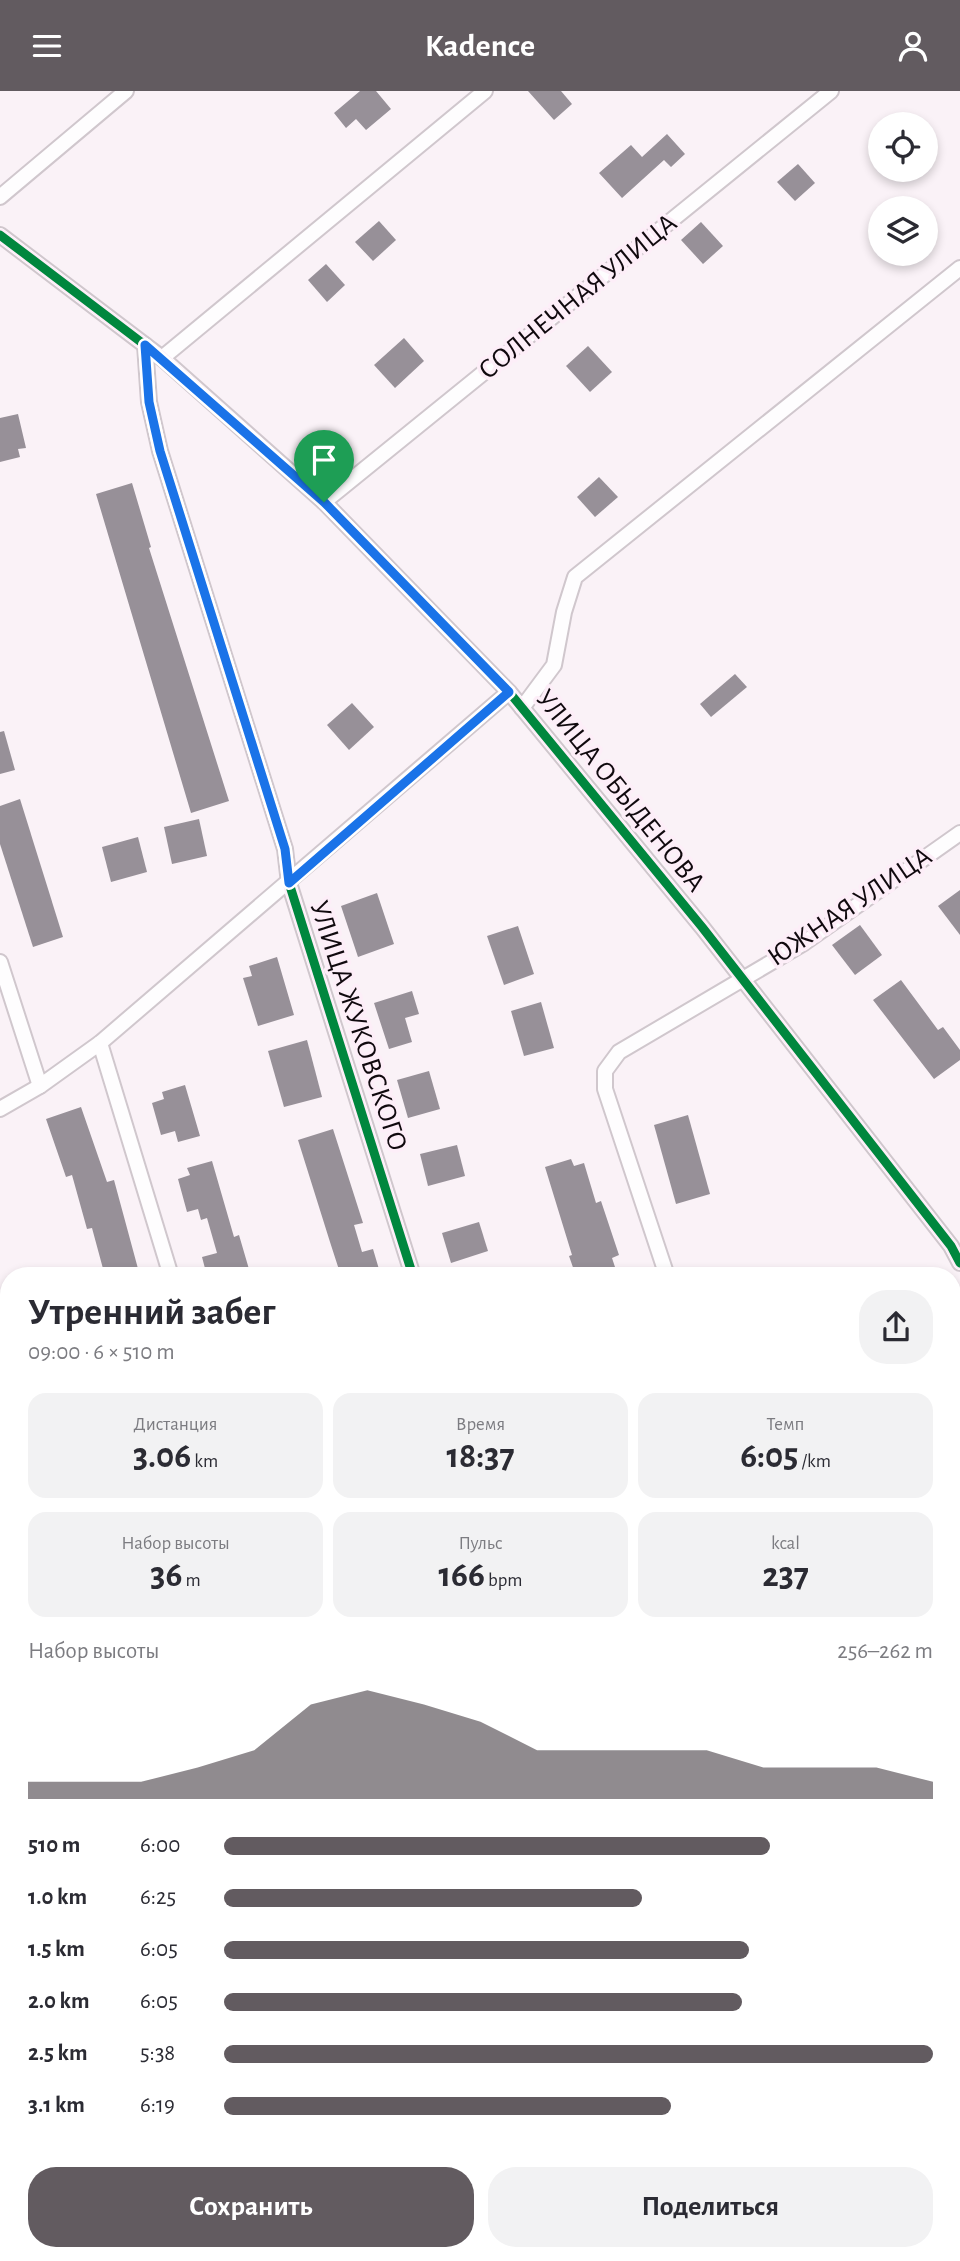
<!DOCTYPE html>
<html lang="ru">
<head>
<meta charset="utf-8">
<style>
	body { margin:0; font-family:"Alegreya Sans",sans-serif; background:#f2f2f3; color:#2b2b33; height:100vh; display:flex; flex-direction:column; font-size:26px; white-space:nowrap }
	* { box-sizing:border-box; margin:0 }
	p { font-size:23px; color:#7c7c81 }
	.icon { flex:none; width:38px; height:38px; fill:none; stroke:currentColor; stroke-width:2; stroke-linecap:round; stroke-linejoin:round }
	.map { position:relative; flex:1; overflow:hidden }
	.details { position:absolute; left:0px; top:1176px; width:961px; height:994px; display:flex; flex-direction:column; background:#fff; border-radius:28px 28px 0 0; box-shadow:0 4px 10px #0003 }
	.details>* { flex:none }
	.controls { position:absolute; left:868px; top:21px; display:grid; gap:14px }
	.controls a { display:grid; place-items:center; width:70px; height:70px; border-radius:50%; background:#fff; box-shadow:0 4px 10px #0003; font-size:35px }
	.pin { position:absolute; display:grid; place-items:center; width:60px; height:60px; color:#fff; margin:-72px -30px; border-radius:50% 50% 50% 0; rotate:-45deg; box-shadow:0 0 7px #0007 }
	.pin .icon { rotate:45deg }
	.round { display:grid; place-items:center; flex:none; width:74px; height:74px; border-radius:28px; background:#f2f2f3 }
	.summary { display:flex; align-items:center; justify-content:space-between; height:119px; padding:0 28px }
	h1 { font-size:38px; font-weight:700; line-height:52px }
	.figures { display:grid; grid-template-columns:repeat(3,1fr); gap:10px; height:119px; padding:7px 28px }
	.figures div { display:grid; align-content:center; border-radius:18px; background:#f2f2f3; text-align:center }
	.figures b { font-size:35px; font-weight:700 }
	.figures small { font-size:19px; font-weight:400 }
	.figures p { font-size:19px }
	.chart { height:196px; padding:14px 28px }
	.chart p { display:flex; justify-content:space-between }
	.chart svg { width:100%; height:126px; margin-top:7px; fill:#625b60; opacity:.7 }
	.primary-button { display:flex; gap:14px; margin-top:auto; padding:14px 28px }
	.primary-button a { flex:1; height:80px; border-radius:28px; background:#625b60; color:#fff; font-size:28px; font-weight:700; line-height:80px; text-align:center }
	.primary-button a+a { background:#f2f2f3; color:#2b2b33 }
	ul { padding:0 28px; list-style:none; font-size:23px }
	li { display:grid; grid-template-columns:112px 84px 1fr; align-items:center; height:52px }
	li i { height:18px; border-radius:9px; background:#625b60 }
	header { display:flex; justify-content:space-between; align-items:center; height:91px; padding:0 28px; background:#625b60; color:#fff; font-size:32px; font-weight:700 }
	.map>svg:first-child { display:block }
</style>
</head>
<body>
<header><svg class="icon" aria-label="menu" viewBox="0 0 24 24"><path d="M4 6h16M4 12h16M4 18h16"/></svg>Kadence<svg class="icon" aria-label="person" viewBox="0 0 24 24"><circle cx="12" cy="8" r="4"/><path d="M4 21q1-7 8-7t8 7"/></svg></header>
<div class="map">
<svg width="960" height="2170" viewBox="0 0 960 2170">
	<rect width="100%" height="100%" fill="#faf2f7"/>
	<!-- building -->
	<g fill="#979098">
		<path d="M360,0H376L391,18L366,39L356,28L346,37L334,22Z"/>
		<path d="M528,0H561L572,13L554,29Z"/>
		<path d="M667,43L685,63L671,76L664,69L622,107L599,82L631,54L642,66Z"/>
		<path d="M798,73L815,92L795,110L777,91Z"/>
		<path d="M379,130L396,149L373,170L355,151Z"/>
		<path d="M701,131L723,155L703,173L681,149Z"/>
		<path d="M326,173L345,194L327,211L308,189Z"/>
		<path d="M404,247L424,270L395,297L374,274Z"/>
		<path d="M588,255L612,281L590,301L566,275Z"/>
		<path d="M18,323L26,357L18,358L20,366L0,371V327Z"/>
		<path d="M599,386L618,406L595,426L577,406Z"/>
		<path d="M132,392L151,456L149,457L229,710L191,722L96,403Z"/>
		<path d="M735,583L747,596L711,626L700,613Z"/>
		<path d="M352,612L374,636L349,659L327,634Z"/>
		<path d="M4,640L15,679L0,683V641Z"/>
		<path d="M20,708L63,846L33,856L0,753V715Z"/>
		<path d="M199,728L207,765L172,773L164,736Z"/>
		<path d="M138,746L147,781L111,791L102,756Z"/>
		<path d="M960,799V844L938,815Z"/>
		<path d="M377,802L394,853L358,866L341,815Z"/>
		<path d="M860,834L882,864L855,884L832,854Z"/>
		<path d="M518,835L534,883L504,894L487,845Z"/>
		<path d="M277,866L294,924L258,935L243,887L252,885L249,875Z"/>
		<path d="M901,889L938,939L943,936L960,959V969L934,988L873,909Z"/>
		<path d="M412,900L419,923L405,927L412,951L389,958L374,912Z"/>
		<path d="M541,911L554,957L524,965L511,920Z"/>
		<path d="M307,949L322,1006L284,1016L268,960Z"/>
		<path d="M429,980L440,1018L408,1027L397,989Z"/>
		<path d="M185,994L200,1045L178,1051L175,1040L161,1044L152,1012L164,1008L162,1001Z"/>
		<path d="M81,1016L107,1091L114,1089L140,1185H105L92,1137L87,1138L72,1084L66,1086L46,1028Z"/>
		<path d="M688,1024L710,1103L676,1113L654,1034Z"/>
		<path d="M333,1038L363,1132L354,1134L362,1161L373,1158L381,1185H341L330,1151L298,1049Z"/>
		<path d="M457,1054L465,1085L428,1095L420,1063Z"/>
		<path d="M571,1068L574,1075L584,1072L596,1112L601,1110L619,1164L612,1167L618,1185H576L569,1165L572,1164L545,1076Z"/>
		<path d="M212,1070L234,1146L239,1144L251,1185H207L202,1166L217,1162L207,1127L201,1129L198,1118L187,1121L178,1088L190,1084L187,1077Z"/>
		<path d="M479,1131L488,1160L451,1172L442,1142Z"/>
	</g>
	<g fill="none" stroke-linecap="round" stroke-linejoin="round">
		<!-- street casing -->
		<g stroke="#d0c7cd" stroke-width="18">
			<g id="street">
				<path d="M0,106L126,0"/>
				<path d="M0,144L162,267L324,411L509,601L702,836L951,1155L960,1172"/>
				<path d="M145,254L149,311L160,360L285,758L289,792L413,1185"/>
				<path d="M162,267L485,0"/>
				<path d="M324,411L831,0"/>
				<path d="M522,617L554,574L564,521L575,486L960,177"/>
				<path d="M0,871L40,995"/>
				<path d="M100,952L171,1185"/>
				<path d="M0,1018L40,995L100,952L509,601"/>
				<path d="M667,1185L605,998V980L619,961L804,852L960,742"/>
				<path d="M952,1510L960,1507"/>
				<path d="M0,1699L9,1728"/>
				<path d="M0,1830L9,1828"/>
				<path d="M952,2119L960,2145"/>
				<path d="M145,2161L148,2170"/>
				<path d="M475,2161L478,2170"/>
				<path d="M716,2161L719,2170"/>
			</g>
		</g>
		<!-- street -->
		<use href="#street" stroke="#fefdfe" stroke-width="14"/>
		<!-- cycleway casing -->
		<g stroke="#fdeef8" stroke-width="13">
			<g id="cycleway">
				<path d="M0,144L162,267L324,411L509,601L702,836L951,1155L960,1172"/>
				<path d="M145,254L149,311L160,360L285,758L289,792L413,1185"/>
			</g>
		</g>
		<!-- cycleway -->
		<use href="#cycleway" stroke="#00873e" stroke-width="9"/>
	</g>
	<g fill="none" stroke-linecap="round" stroke-linejoin="round">
		<!-- route casing -->
		<g stroke="#fff" stroke-width="14">
			<path id="route" d="M145,254L324,411L509,601L289,792L285,758L160,360L149,311Z"/>
		</g>
		<!-- route -->
		<use href="#route" stroke="#1a73e8" stroke-width="9"/>
	</g>
	<g text-anchor="middle" dominant-baseline="central" stroke-width="7" stroke-linejoin="round" paint-order="stroke">
		<!-- street labels -->
		<g font-size="28" fill="#10090e" stroke="#fdeef8">
			<text transform="translate(578 206) rotate(-39)">СОЛНЕЧНАЯ УЛИЦА</text>
			<text transform="translate(620 700) rotate(51)">УЛИЦА ОБЫДЕНОВА</text>
			<text transform="translate(850 816) rotate(-34)">ЮЖНАЯ УЛИЦА</text>
			<text transform="translate(358 935) rotate(72)">УЛИЦА ЖУКОВСКОГО</text>
		</g>
	</g>
</svg>
<div class="controls">
<a><svg class="icon" aria-label="locate" viewBox="0 0 24 24"><circle cx="12" cy="12" r="6"/><path d="M12 2v4M12 18v4M2 12h4M18 12h4"/></svg></a>
<a><svg class="icon" aria-label="layers" viewBox="0 0 24 24"><path d="M12 4l9 5-9 5-9-5zM3 14l9 5 9-5"/></svg></a>
</div>
<div class="pin" style="left:324px;top:411px;background:#1e9e55"><svg class="icon" aria-label="arrive" viewBox="0 0 24 24"><path d="M6 21V4h12l-3 4 3 4H6"/></svg></div>
<section class="details">
<div class="summary"><div><h1>Утренний забег</h1><p>09:00 · 6 × 510 m</p></div><a class="round"><svg class="icon" aria-label="share" viewBox="0 0 24 24"><path d="M12 15V3M7 8l5-5 5 5M5 13v7h14v-7"/></svg></a></div>
<div class="figures">
<div><p>Дистанция</p><b>3.06<small> km</small></b></div>
<div><p>Время</p><b>18:37</b></div>
<div><p>Темп</p><b>6:05<small> /km</small></b></div>
</div>
<div class="figures">
<div><p>Набор высоты</p><b>36<small> m</small></b></div>
<div><p>Пульс</p><b>166<small> bpm</small></b></div>
<div><p>kcal</p><b>237</b></div>
</div>
<div class="chart"><p><span>Набор высоты</span>256–262 m</p>
<svg viewBox="0 0 160 44" preserveAspectRatio="none"><path d="M0 44V38L10 38L20 38L30 33L40 27L50 11L60 6L70 11L80 17L90 27L100 27L110 27L120 27L130 33L140 33L150 33L160 38V44z"/></svg>
</div>
<ul>
<li><b>510 m</b>6:00<i style="width:77%"></i></li>
<li><b>1.0 km</b>6:25<i style="width:59%"></i></li>
<li><b>1.5 km</b>6:05<i style="width:74%"></i></li>
<li><b>2.0 km</b>6:05<i style="width:73%"></i></li>
<li><b>2.5 km</b>5:38<i style="width:100%"></i></li>
<li><b>3.1 km</b>6:19<i style="width:63%"></i></li>
</ul>
<div class="primary-button"><a>Сохранить</a><a>Поделиться</a></div>
</section>
</div>
</body>
</html>
